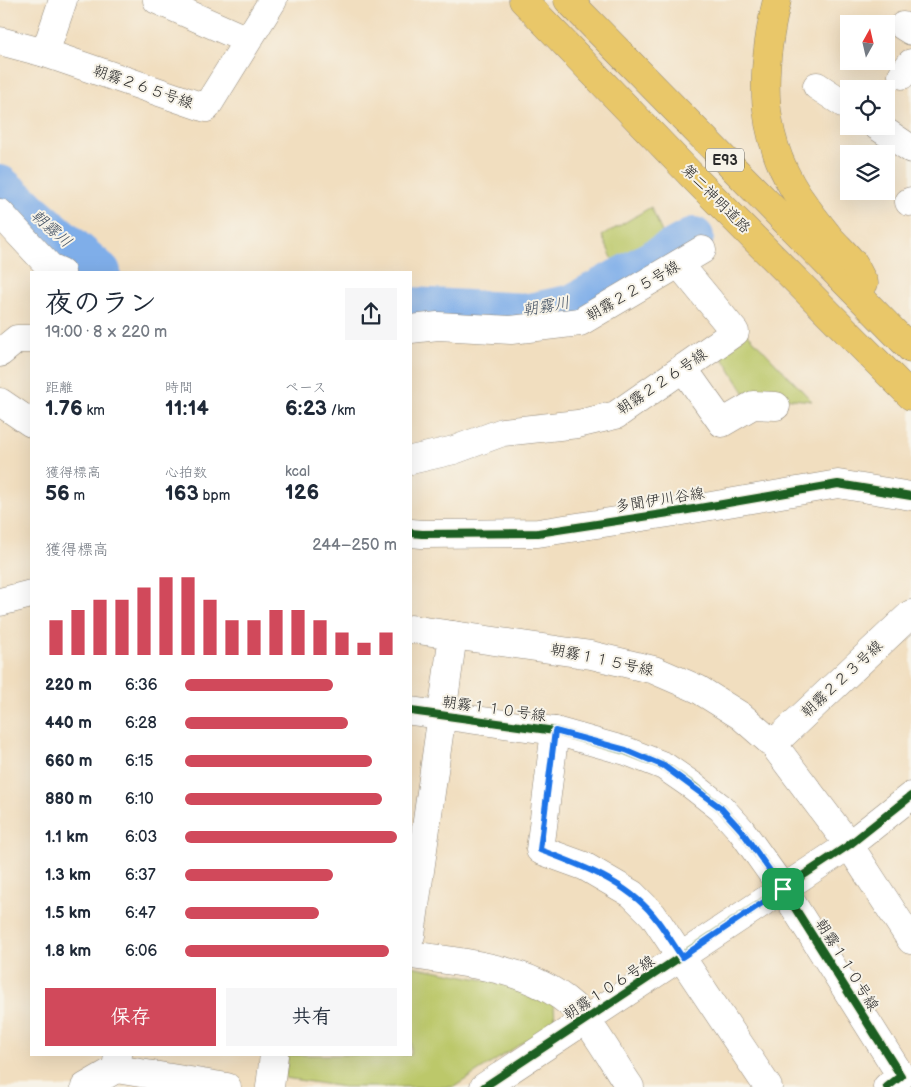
<!DOCTYPE html>
<html lang="ja">
<head>
<meta charset="utf-8">
<style>
	body { margin:0; font-family:"Balsamiq Sans","Klee One",sans-serif; background:#f6f6f7; color:#1f2937; height:100vh; display:flex; flex-direction:column; font-size:19px; white-space:nowrap }
	* { box-sizing:border-box; margin:0 }
	p { font-size:16px; color:#747a83 }
	.icon { flex:none; width:28px; height:28px; fill:none; stroke:currentColor; stroke-width:2; stroke-linecap:round; stroke-linejoin:round }
	.map { position:relative; flex:1; overflow:hidden }
	.panel { position:absolute; left:30px; top:271px; width:382px; height:785px; display:flex; flex-direction:column; background:#fff; border-radius:0px; box-shadow:0 5px 20px #0002 }
	.panel>* { flex:none }
	.needle { width:32px; rotate:8deg }
	.buttons { position:absolute; left:840px; top:15px; display:grid; gap:10px }
	.buttons a { display:grid; place-items:center; width:55px; height:55px; border-radius:0px; background:#fff; box-shadow:0 5px 20px #0002; font-size:25px }
	.pin { position:absolute; display:grid; place-items:center; width:42px; height:42px; color:#fff; margin:-21px; border-radius:10px; box-shadow:0 2px 8px #0006 }
	.round { display:grid; place-items:center; flex:none; width:52px; height:52px; border-radius:0px; background:#f6f6f7 }
	.headline { display:flex; align-items:center; justify-content:space-between; height:85px; padding:0 15px }
	h1 { font-size:28px; font-weight:700; line-height:38px }
	.stats { display:grid; grid-template-columns:repeat(3,1fr); gap:8px; height:85px; padding:5px 15px }
	.stats div { display:grid; align-content:center }
	.stats b { font-size:21px; font-weight:700 }
	.stats small { font-size:14px; font-weight:400 }
	.stats p { font-size:14px }
	.chart { height:140px; padding:10px 15px }
	.chart p { display:flex; justify-content:space-between }
	.chart svg { width:100%; height:90px; margin-top:5px; stroke:#d1495b; stroke-width:6 }
	.primary-button { display:flex; gap:10px; margin-top:auto; padding:10px 15px }
	.primary-button a { flex:1; height:58px; border-radius:0px; background:#d1495b; color:#fff; font-size:20px; font-weight:700; line-height:58px; text-align:center }
	.primary-button a+a { background:#f6f6f7; color:#1f2937 }
	ul { padding:0 15px; list-style:none; font-size:16px }
	li { display:grid; grid-template-columns:80px 60px 1fr; align-items:center; height:38px }
	li i { height:12px; border-radius:6px; background:#d1495b }
	.map>svg:first-child { display:block }
</style>
</head>
<body>
<div class="map">
<svg width="911" height="1087" viewBox="0 0 911 1087">
	<rect width="100%" height="100%" fill="#f7f3e8"/>
	<filter id="ink" filterUnits="userSpaceOnUse"><feTurbulence type="fractalNoise" baseFrequency=".02" numOctaves="2"/><feDisplacementMap in="SourceGraphic" scale="10" xChannelSelector="R" yChannelSelector="G"/><feConvolveMatrix kernelMatrix="1 2 1 2 8 2 1 2 1" color-interpolation-filters="sRGB"/></filter>
	<filter id="wash" filterUnits="userSpaceOnUse"><feTurbulence type="fractalNoise" baseFrequency=".0096" numOctaves="4" result="noise"/><feDisplacementMap in="SourceGraphic" scale="20" xChannelSelector="R" yChannelSelector="G"/><feGaussianBlur stdDeviation="1.12" result="paint"/><feColorMatrix in="noise" values="0 0 0 0 0 0 0 0 0 0 0 0 0 0 0 0 0 1.4 0 .05"/><feComposite in="paint" operator="in"/></filter>
	<g filter="url(#wash)">
		<rect width="100%" height="100%" fill="#f1debf"/>
		<!-- green -->
		<g fill="#bcc86a" stroke="#747a4a">
			<path d="M651,207L667,244L618,271L602,236Z"/>
			<path d="M747,333L812,401L745,394L721,355Z"/>
			<path d="M411,966L523,987L554,1005L555,1022L454,1087H344L285,1078L288,1055H411Z"/>
		</g>
		<g fill="none" stroke-linecap="round" stroke-linejoin="round">
			<!-- river -->
			<g stroke="#7faee9" stroke-width="40">
				<path d="M0,185L101,272"/>
				<path d="M411,307L529,313L572,304L694,237"/>
			</g>
		</g>
	</g>
	<g filter="url(#ink)">
		<g fill="none" stroke-linecap="round" stroke-linejoin="round">
			<!-- minor casing -->
			<g stroke="#8e8475" stroke-width="29">
				<g id="minor">
					<path d="M157,0L247,40"/>
					<path d="M903,26L911,31"/>
					<path d="M0,41L45,53L206,108L273,0"/>
					<path d="M45,53L63,0"/>
					<path d="M902,75L911,63"/>
					<path d="M817,86L849,107"/>
					<path d="M877,126L911,149"/>
					<path d="M909,202L911,201"/>
					<path d="M0,213L50,267L61,272"/>
					<path d="M411,329L438,326L511,330L580,322L702,250"/>
					<path d="M0,353L17,339H31"/>
					<path d="M683,368L722,423L753,405L776,406"/>
					<path d="M0,402L31,423"/>
					<path d="M411,460L454,450L503,432L578,424L616,415L735,332L679,264"/>
					<path d="M411,533L422,534L538,533L682,511L838,484L911,496"/>
					<path d="M0,602L31,594"/>
					<path d="M411,629L591,655L654,670L698,689L741,716L773,744L849,845L911,940"/>
					<path d="M411,711L555,731L626,751L664,766L693,786L721,808L741,830L783,889L901,1076L887,1087"/>
					<path d="M555,731L540,850L584,866L632,894L653,915L768,1087"/>
					<path d="M773,744L911,614"/>
					<path d="M411,935L453,635"/>
					<path d="M411,955C471,964 545,968 586,1020C602,1041 615,1065 630,1087"/>
					<path d="M116,1069L227,1087"/>
					<path d="M85,1087L116,1069L118,1055"/>
					<path d="M270,1087L274,1055"/>
					<path d="M484,1087L849,845L911,796"/>
				</g>
			</g>
			<!-- highway casing -->
			<g stroke="#8e8475" stroke-width="29">
				<g id="highway">
					<path d="M523,0L697,181L911,396"/>
					<path d="M568,0L911,349"/>
					<path d="M777,0C759,75 758,143 806,207C814,218 822,228 830,238C837,246 846,254 853,263C857,269 860,277 864,283"/>
				</g>
			</g>
			<!-- minor -->
			<use href="#minor" stroke="#fff" stroke-width="28"/>
			<!-- highway -->
			<use href="#highway" stroke="#e9c769" stroke-width="28"/>
			<!-- cycleway casing -->
			<g stroke="#f7f3e8" stroke-width="11">
				<g id="cycleway">
					<path d="M411,533L422,534L538,533L682,511L838,484L911,496"/>
					<path d="M411,711L555,731L626,751L664,766L693,786L721,808L741,830L783,889L901,1076L887,1087"/>
					<path d="M484,1087L849,845L911,796"/>
				</g>
			</g>
			<!-- cycleway -->
			<use href="#cycleway" stroke="#1b5e20" stroke-width="8"/>
		</g>
	</g>
	<g fill="none" stroke-linecap="round" stroke-linejoin="round" filter="url(#ink)">
		<!-- route casing -->
		<g stroke="#fff" stroke-width="10">
			<path id="route" d="M555,731L626,750L664,766L721,808L741,830L783,889L682,957C672,943 664,928 653,915C625,881 580,865 540,850Z"/>
		</g>
		<!-- route -->
		<use href="#route" stroke="#1a73e8" stroke-width="6"/>
	</g>
	<g text-anchor="middle" dominant-baseline="central" stroke-width="4" stroke-linejoin="round" paint-order="stroke">
		<!-- shield labels -->
		<rect fill="#f7f3e8" stroke="#686764" stroke-width="1" x="706" y="148.5" width="38" height="23" rx="4"/>
		<g font-size="14" font-weight="bold" fill="#2b2b2b">
			<text x="725" y="160">E93</text>
		</g>
		<!-- street labels -->
		<g font-size="15" fill="#2b2b2b" stroke="#f7f3e8">
			<text transform="translate(143 87) rotate(19)">朝霧２６５号線</text>
			<text transform="translate(716 199) rotate(45)">第二神明道路</text>
			<text transform="translate(633 291) rotate(-30)">朝霧２２５号線</text>
			<text transform="translate(662 382) rotate(-34)">朝霧２２６号線</text>
			<text transform="translate(660 500) rotate(-9)">多聞伊川谷線</text>
			<text transform="translate(602 660) rotate(12)">朝霧１１５号線</text>
			<text transform="translate(842 679) rotate(-43)">朝霧２２３号線</text>
			<text transform="translate(494 709) rotate(8)">朝霧１１０号線</text>
			<text transform="translate(847 965) rotate(58)">朝霧１１０号線</text>
			<text transform="translate(609 988) rotate(-33)">朝霧１０６号線</text>
		</g>
		<!-- water labels -->
		<g font-size="16" font-style="italic" fill="#445264" stroke="#f7f3e8">
			<text transform="translate(51 229) rotate(41)">朝霧川</text>
			<text transform="translate(546 307) rotate(-10)">朝霧川</text>
		</g>
	</g>
</svg>
<div class="buttons">
<a><svg class="needle" viewBox="-14 -14 28 28"><path d="M0-13l5 13h-10z" fill="#e53935"/><path d="M0 13l5-13h-10z" fill="#747a83"/></svg></a>
<a><svg class="icon" aria-label="locate" viewBox="0 0 24 24"><circle cx="12" cy="12" r="6"/><path d="M12 2v4M12 18v4M2 12h4M18 12h4"/></svg></a>
<a><svg class="icon" aria-label="layers" viewBox="0 0 24 24"><path d="M12 4l9 5-9 5-9-5zM3 14l9 5 9-5"/></svg></a>
</div>
<div class="pin" style="left:783px;top:889px;background:#1e9e55"><svg class="icon" aria-label="arrive" viewBox="0 0 24 24"><path d="M6 21V4h12l-3 4 3 4H6"/></svg></div>
<section class="panel">
<div class="headline"><div><h1>夜のラン</h1><p>19:00 · 8 × 220 m</p></div><a class="round"><svg class="icon" aria-label="share" viewBox="0 0 24 24"><path d="M12 15V3M7 8l5-5 5 5M5 13v7h14v-7"/></svg></a></div>
<div class="stats">
<div><p>距離</p><b>1.76<small> km</small></b></div>
<div><p>時間</p><b>11:14</b></div>
<div><p>ペース</p><b>6:23<small> /km</small></b></div>
</div>
<div class="stats">
<div><p>獲得標高</p><b>56<small> m</small></b></div>
<div><p>心拍数</p><b>163<small> bpm</small></b></div>
<div><p>kcal</p><b>126</b></div>
</div>
<div class="chart"><p><span>獲得標高</span>244–250 m</p>
<svg viewBox="0 0 160 44" preserveAspectRatio="none"><path d="M5 44V27M15 44V22M25 44V17M35 44V17M45 44V11M55 44V6M65 44V6M75 44V17M85 44V27M95 44V27M105 44V22M115 44V22M125 44V27M135 44V33M145 44V38M155 44V33"/></svg>
</div>
<ul>
<li><b>220 m</b>6:36<i style="width:70%"></i></li>
<li><b>440 m</b>6:28<i style="width:77%"></i></li>
<li><b>660 m</b>6:15<i style="width:88%"></i></li>
<li><b>880 m</b>6:10<i style="width:93%"></i></li>
<li><b>1.1 km</b>6:03<i style="width:100%"></i></li>
<li><b>1.3 km</b>6:37<i style="width:70%"></i></li>
<li><b>1.5 km</b>6:47<i style="width:63%"></i></li>
<li><b>1.8 km</b>6:06<i style="width:96%"></i></li>
</ul>
<div class="primary-button"><a>保存</a><a>共有</a></div>
</section>
</div>
</body>
</html>
